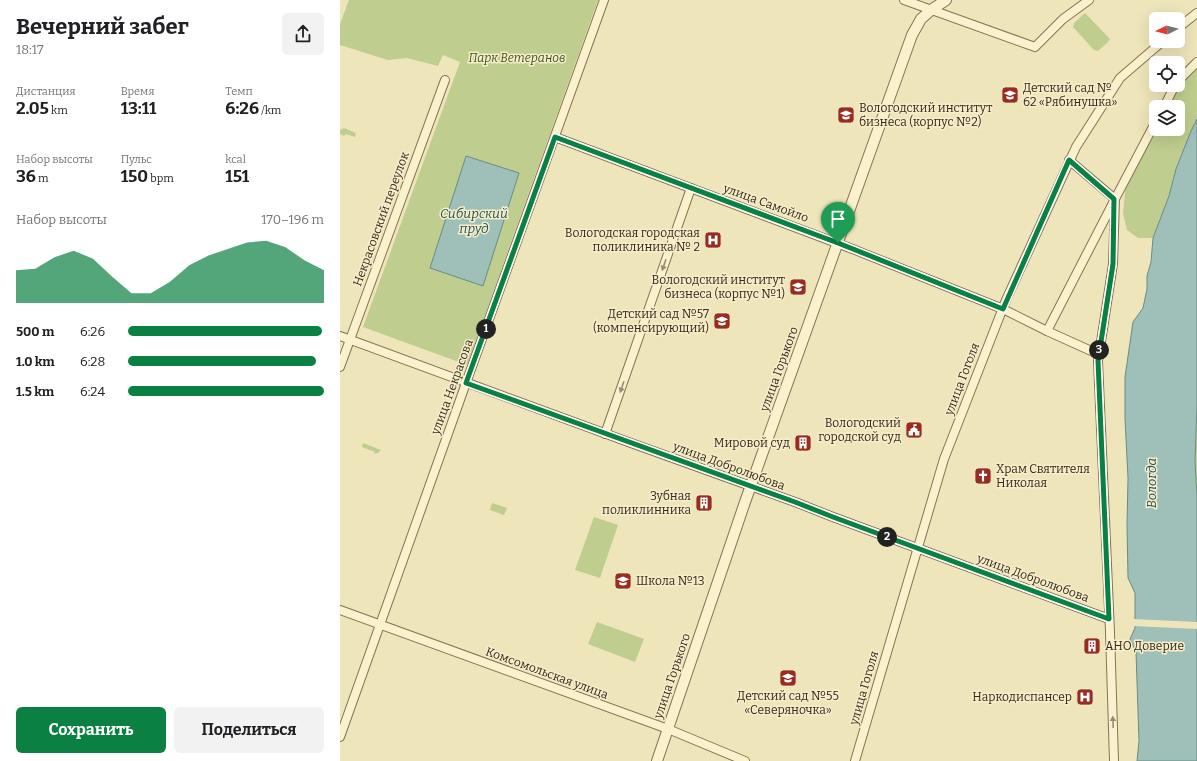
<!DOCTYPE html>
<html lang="ru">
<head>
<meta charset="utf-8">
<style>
	body { margin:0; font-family:Bitter,serif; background:#f2f2f2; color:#202124; height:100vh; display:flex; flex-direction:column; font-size:15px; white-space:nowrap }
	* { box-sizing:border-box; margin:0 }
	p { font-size:13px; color:#757577 }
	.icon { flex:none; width:22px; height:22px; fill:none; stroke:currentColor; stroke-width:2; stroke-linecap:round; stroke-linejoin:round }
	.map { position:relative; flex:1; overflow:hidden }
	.panel { display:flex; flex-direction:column; background:#fff; width:340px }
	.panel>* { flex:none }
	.needle { width:26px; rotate:264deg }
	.buttons { position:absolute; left:809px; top:12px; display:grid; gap:8px }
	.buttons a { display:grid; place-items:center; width:36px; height:36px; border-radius:6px; background:#fff; box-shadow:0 4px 16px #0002; font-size:20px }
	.pin { position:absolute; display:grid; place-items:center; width:34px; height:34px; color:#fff; margin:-41px -17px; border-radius:50% 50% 50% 0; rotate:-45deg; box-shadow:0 0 4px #0007 }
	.pin .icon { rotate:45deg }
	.km { position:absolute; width:20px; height:20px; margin:-10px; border-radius:50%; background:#222; color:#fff; font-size:11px; line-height:20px; text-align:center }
	.round { display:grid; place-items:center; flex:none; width:42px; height:42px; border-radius:6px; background:#f2f2f2 }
	.headline { display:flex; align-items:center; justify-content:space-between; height:68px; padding:0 16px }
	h1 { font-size:22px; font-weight:700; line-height:30px }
	.figures { display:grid; grid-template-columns:repeat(3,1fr); gap:6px; height:68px; padding:4px 16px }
	.figures div { display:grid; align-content:center }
	.figures b { font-size:17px; font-weight:700 }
	.figures small { font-size:11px; font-weight:400 }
	.figures p { font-size:11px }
	.chart { height:112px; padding:8px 16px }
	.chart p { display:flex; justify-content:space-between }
	.chart svg { width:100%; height:72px; margin-top:4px; fill:#0b8043; opacity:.7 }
	.button { display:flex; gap:8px; margin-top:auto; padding:8px 16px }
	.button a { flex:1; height:46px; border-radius:6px; background:#0b8043; color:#fff; font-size:16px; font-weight:700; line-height:46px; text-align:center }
	.button a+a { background:#f2f2f2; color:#202124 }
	ul { padding:0 16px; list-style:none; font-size:13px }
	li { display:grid; grid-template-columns:64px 48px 1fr; align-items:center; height:30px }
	li i { height:10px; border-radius:5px; background:#0b8043 }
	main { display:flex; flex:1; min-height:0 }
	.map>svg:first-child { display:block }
</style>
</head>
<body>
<main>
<section class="panel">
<div class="headline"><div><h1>Вечерний забег</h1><p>18:17</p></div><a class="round"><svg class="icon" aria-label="share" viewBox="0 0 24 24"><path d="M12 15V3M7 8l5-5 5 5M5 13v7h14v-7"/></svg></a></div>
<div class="figures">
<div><p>Дистанция</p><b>2.05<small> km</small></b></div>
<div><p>Время</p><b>13:11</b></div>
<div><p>Темп</p><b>6:26<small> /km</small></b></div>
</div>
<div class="figures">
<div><p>Набор высоты</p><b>36<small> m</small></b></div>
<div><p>Пульс</p><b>150<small> bpm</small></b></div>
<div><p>kcal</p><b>151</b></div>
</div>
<div class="chart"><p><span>Набор высоты</span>170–196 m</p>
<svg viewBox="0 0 160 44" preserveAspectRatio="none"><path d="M0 44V24L10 23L20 16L30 12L40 17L50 28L60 38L70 38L80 31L90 21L100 15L110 11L120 7L130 6L140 10L150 18L160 24V44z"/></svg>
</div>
<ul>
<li><b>500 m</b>6:26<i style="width:99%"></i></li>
<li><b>1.0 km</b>6:28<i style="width:96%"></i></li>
<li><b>1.5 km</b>6:24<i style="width:100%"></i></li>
</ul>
<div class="button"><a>Сохранить</a><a>Поделиться</a></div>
</section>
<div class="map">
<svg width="857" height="761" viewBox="0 0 857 761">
	<rect width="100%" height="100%" fill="#efe5ba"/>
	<!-- green -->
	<g fill="#bfcd8e">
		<path d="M9,0H258L127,365L23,327L120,62L103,55L98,66L67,58L48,60L0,45V24Z"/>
		<path d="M745,13L770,39L768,42L758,51L754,50L733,27L734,23Z"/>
		<path d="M857,67V119L851,131L836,169L829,196L813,238H798L787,230L783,213L786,184L816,129H838V107H827L839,85Z"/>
		<path d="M4,128L16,133L15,137L6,134L4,136L0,134V130Z"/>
		<path d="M857,405V496L855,462Z"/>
		<path d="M23,443L41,450L38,453L34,454L35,452L22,447Z"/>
		<path d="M152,503L167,508L164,515L150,510Z"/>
		<path d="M254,517L278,525L260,578L235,570Z"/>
		<path d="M257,622L304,639L295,662L248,644Z"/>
	</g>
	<!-- water -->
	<g fill="#9fbfb9" stroke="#678d87">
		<path d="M857,119V405L855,462L857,496V761H797L799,741L796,652L790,639L795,628V593L788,578L787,525L788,478L785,419V377L793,322L803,308L807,289V276L811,262L813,238L829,196L836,169L851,131Z"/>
		<path d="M126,156L179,173L143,286L90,268Z"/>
	</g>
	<!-- pier -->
	<path fill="#efe5ba" d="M793,619L857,622V629L793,626Z"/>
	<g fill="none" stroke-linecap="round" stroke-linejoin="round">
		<!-- minor casing -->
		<g stroke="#867454" stroke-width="10">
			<g id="minor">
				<path d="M564,0L695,47L723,19L749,0"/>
				<path d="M838,28L857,13"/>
				<path d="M838,81L857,62"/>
				<path d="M824,107L835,85"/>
				<path d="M215,137L510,248L663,309L707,331L758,354"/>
				<path d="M729,160L775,199L773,264L758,361L770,632L774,761"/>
				<path d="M707,331L775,199L816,121"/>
				<path d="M0,336L291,443L455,502L493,517L769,619"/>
				<path d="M0,367L105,80"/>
				<path d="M265,434L351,188"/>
				<path d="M0,610L328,729L405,761"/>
				<path d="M0,737L126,383L264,0"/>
				<path d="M515,761L604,459L666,300L736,147L780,78L823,41"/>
			</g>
		</g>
		<!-- tertiary casing -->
		<g stroke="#867454" stroke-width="12">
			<path id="tertiary" d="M317,761L405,502L572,35L581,19L591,10L606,0"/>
		</g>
		<!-- minor -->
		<use href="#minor" stroke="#faf1cd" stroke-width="8"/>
		<!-- tertiary -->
		<use href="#tertiary" stroke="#faf1cd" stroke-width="10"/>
	</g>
	<!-- one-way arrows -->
	<defs><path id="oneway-solid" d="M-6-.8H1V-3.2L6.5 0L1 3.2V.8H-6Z"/></defs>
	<g fill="#978d74">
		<use href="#oneway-solid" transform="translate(324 265) rotate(109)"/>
		<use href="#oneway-solid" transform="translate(282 387) rotate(109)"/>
		<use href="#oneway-solid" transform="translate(773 722) rotate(-92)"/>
	</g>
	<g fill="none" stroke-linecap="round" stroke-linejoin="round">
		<!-- route casing -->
		<g stroke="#fff" stroke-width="8">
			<path id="route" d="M215,137L498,243L663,309L729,160L774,199L773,264L758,361L769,619L493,517L455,502L126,383Z"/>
		</g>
		<!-- route -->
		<use href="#route" stroke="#0b8043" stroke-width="5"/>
	</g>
	<!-- icons -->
	<defs>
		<g id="school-square" transform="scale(0.9)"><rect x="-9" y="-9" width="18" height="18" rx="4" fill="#972d22" stroke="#f6eeca"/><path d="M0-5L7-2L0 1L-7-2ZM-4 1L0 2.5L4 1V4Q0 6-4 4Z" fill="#fff"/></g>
		<g id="university-square" transform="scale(0.9)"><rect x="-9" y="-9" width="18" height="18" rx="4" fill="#972d22" stroke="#f6eeca"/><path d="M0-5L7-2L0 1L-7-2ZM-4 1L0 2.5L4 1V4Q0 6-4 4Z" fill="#fff"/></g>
		<g id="hospital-square" transform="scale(0.9)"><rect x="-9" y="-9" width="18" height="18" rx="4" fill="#972d22" stroke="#f6eeca"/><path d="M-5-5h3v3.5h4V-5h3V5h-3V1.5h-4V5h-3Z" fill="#fff"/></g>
		<g id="civic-square" transform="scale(0.9)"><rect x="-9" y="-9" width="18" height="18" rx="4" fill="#972d22" stroke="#f6eeca"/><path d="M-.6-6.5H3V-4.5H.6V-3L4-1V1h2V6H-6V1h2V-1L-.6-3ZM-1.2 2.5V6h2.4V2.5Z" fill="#fff"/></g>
		<g id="building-square" transform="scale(0.9)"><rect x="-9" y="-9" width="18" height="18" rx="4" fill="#972d22" stroke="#f6eeca"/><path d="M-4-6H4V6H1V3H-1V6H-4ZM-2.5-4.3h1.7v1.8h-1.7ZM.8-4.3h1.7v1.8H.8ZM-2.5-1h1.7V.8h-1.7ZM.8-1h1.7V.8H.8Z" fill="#fff"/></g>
		<g id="church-square" transform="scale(0.9)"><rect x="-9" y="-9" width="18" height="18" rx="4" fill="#972d22" stroke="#f6eeca"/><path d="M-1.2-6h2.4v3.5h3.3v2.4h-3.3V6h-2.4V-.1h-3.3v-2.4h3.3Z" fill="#fff"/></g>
	</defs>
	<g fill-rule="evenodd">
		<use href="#school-square" x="670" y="95"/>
		<use href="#university-square" x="506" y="115"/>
		<use href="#hospital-square" x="373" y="240"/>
		<use href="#university-square" x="458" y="287"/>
		<use href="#school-square" x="382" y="321"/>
		<use href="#civic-square" x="574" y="430"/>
		<use href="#building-square" x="463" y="443"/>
		<use href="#church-square" x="643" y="476"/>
		<use href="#building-square" x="364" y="503"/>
		<use href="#school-square" x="283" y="581"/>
		<use href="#building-square" x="752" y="646"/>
		<use href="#school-square" x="448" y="678"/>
		<use href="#hospital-square" x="745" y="697"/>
	</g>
	<g text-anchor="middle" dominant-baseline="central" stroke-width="3" stroke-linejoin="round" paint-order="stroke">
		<!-- park labels -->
		<g font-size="12" font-style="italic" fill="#405220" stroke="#f6eeca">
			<text x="177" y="58">Парк Ветеранов</text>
		</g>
		<!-- poi labels -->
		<g font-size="12" fill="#34291a" stroke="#f6eeca" text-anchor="end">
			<text x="683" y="88" text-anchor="start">Детский сад №<tspan x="683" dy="14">62 «Рябинушка»</tspan></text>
			<text x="519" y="108" text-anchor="start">Вологодский институт<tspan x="519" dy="14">бизнеса (корпус №2)</tspan></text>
			<text x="360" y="233">Вологодская городская<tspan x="360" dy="14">поликлиника № 2</tspan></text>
			<text x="445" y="280">Вологодский институт<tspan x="445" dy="14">бизнеса (корпус №1)</tspan></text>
			<text x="369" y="314">Детский сад №57<tspan x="369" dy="14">(компенсирующий)</tspan></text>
			<text x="561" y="423">Вологодский<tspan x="561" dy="14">городской суд</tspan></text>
			<text x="450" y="443">Мировой суд</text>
			<text x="656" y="469" text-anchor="start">Храм Святителя<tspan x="656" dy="14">Николая</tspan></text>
			<text x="351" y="496">Зубная<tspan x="351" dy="14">поликлинника</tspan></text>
			<text x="296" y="581" text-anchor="start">Школа №13</text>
			<text x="765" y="646" text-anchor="start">АНО Доверие</text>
			<text x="448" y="696" text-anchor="middle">Детский сад №55<tspan x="448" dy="14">«Северяночка»</tspan></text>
			<text x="732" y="697">Наркодиспансер</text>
		</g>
		<!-- street labels -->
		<g font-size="12" fill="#34291a" stroke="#f6eeca">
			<text transform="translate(426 203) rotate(20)">улица Самойло</text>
			<text transform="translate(41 219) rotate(-70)">Некрасовский переулок</text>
			<text transform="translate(439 369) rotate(-70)">улица Горького</text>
			<text transform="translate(622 379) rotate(-69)">улица Гоголя</text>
			<text transform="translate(112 387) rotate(-70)">улица Некрасова</text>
			<text transform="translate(389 466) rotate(20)">улица Добролюбова</text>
			<text transform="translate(693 578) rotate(20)">улица Добролюбова</text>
			<text transform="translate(207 673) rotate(20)">Комсомольская улица</text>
			<text transform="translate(332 676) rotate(-71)">улица Горького</text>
			<text transform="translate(524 688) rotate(-74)">улица Гоголя</text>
		</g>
		<!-- water labels -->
		<g font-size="13" font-style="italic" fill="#285355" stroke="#f6eeca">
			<text x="134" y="213">Сибирский<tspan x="134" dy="15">пруд</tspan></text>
			<text transform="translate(811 483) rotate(-90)">Вологда</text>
		</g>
	</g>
</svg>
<div class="buttons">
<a><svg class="needle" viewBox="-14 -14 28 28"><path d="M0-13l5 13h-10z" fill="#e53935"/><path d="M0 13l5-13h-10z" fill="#757577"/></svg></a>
<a><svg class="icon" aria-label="locate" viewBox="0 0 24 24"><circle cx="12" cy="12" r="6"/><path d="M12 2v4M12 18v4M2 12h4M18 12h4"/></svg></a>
<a><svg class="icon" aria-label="layers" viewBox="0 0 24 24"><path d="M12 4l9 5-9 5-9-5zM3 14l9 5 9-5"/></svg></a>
</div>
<div class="pin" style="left:498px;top:243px;background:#1e9e55"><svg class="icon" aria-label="arrive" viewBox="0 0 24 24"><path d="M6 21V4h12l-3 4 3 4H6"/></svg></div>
<b class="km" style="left:146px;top:329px">1</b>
<b class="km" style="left:547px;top:537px">2</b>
<b class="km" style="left:759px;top:350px">3</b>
</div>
</main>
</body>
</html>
